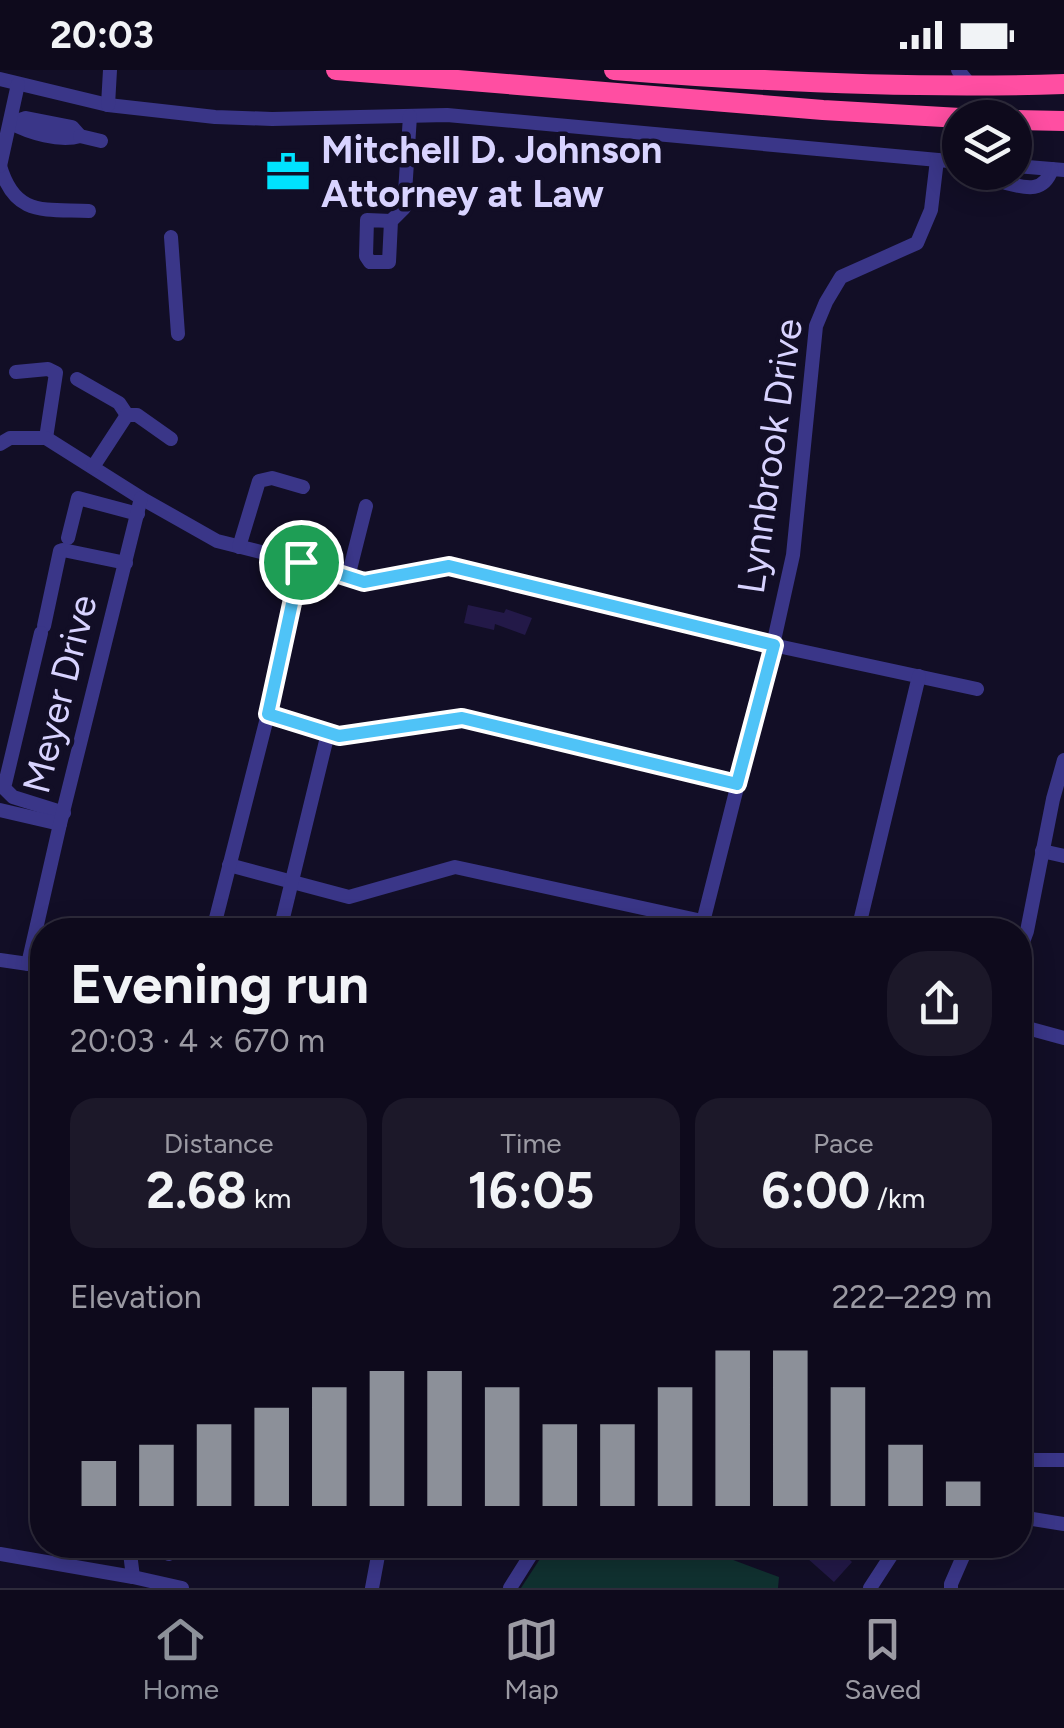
<!DOCTYPE html>
<html lang="en">
<head>
<meta charset="utf-8">
<style>
	body { margin:0; font-family:Figtree,sans-serif; background:#1c1829; color:#f1f3f6; height:100vh; display:flex; flex-direction:column; font-size:38px; white-space:nowrap }
	* { box-sizing:border-box; margin:0 }
	p { font-size:32px; color:#9b9aa3 }
	.icon { flex:none; width:55px; height:55px; fill:none; stroke:currentColor; stroke-width:2; stroke-linecap:round; stroke-linejoin:round }
	.map { position:relative; flex:1; overflow:hidden }
	.drawer { position:absolute; left:30px; top:848px; width:1002px; height:640px; display:flex; flex-direction:column; background:#0e0a1c; border-radius:40px; box-shadow:0 5px 25px #0003,0 0 0 2px #2e2b3b }
	.drawer>* { flex:none }
	.tools { position:absolute; left:942px; top:30px; display:grid; gap:20px }
	.tools a { display:grid; place-items:center; width:90px; height:90px; border-radius:50%; background:#0e0a1c; box-shadow:0 5px 25px #0003,0 0 0 2px #2e2b3b; font-size:50px }
	.pin { position:absolute; display:grid; place-items:center; width:85px; height:85px; color:#fff; margin:-42px; border:5px solid #fff; border-radius:50%; box-shadow:0 2px 10px #0007 }
	.round { display:grid; place-items:center; flex:none; width:105px; height:105px; border-radius:40px; background:#1c1829 }
	.head { display:flex; align-items:center; justify-content:space-between; height:170px; padding:0 40px }
	h1 { font-size:55px; font-weight:700; line-height:75px }
	.figures { display:grid; grid-template-columns:repeat(3,1fr); gap:15px; height:170px; padding:10px 40px }
	.figures div { display:grid; align-content:center; border-radius:25px; background:#1c1829; text-align:center }
	.figures b { font-size:50px; font-weight:700 }
	.figures small { font-size:28px; font-weight:400 }
	.figures p { font-size:28px }
	.chart { height:280px; padding:20px 40px }
	.chart p { display:flex; justify-content:space-between }
	.chart svg { width:100%; height:180px; margin-top:10px; stroke:#8c9099; stroke-width:6 }
	.status { display:flex; justify-content:space-between; align-items:center; height:70px; padding:0 50px; background:#0e0a1c; direction:ltr }
	.status svg { height:28px; fill:currentColor }
	.dock { display:flex; justify-content:space-around; align-items:center; height:140px; border-top:2px solid #2e2b3b; background:#0e0a1c; font-size:28px; color:#9b9aa3 }
	.dock a { display:grid; justify-items:center; gap:5px }
	.dock .active { color:#8c9099 }
	.map>svg:first-child { display:block }
</style>
</head>
<body>
<div class="status"><b>20:03</b><svg viewBox="0 0 49 12"><path d="M0 12V9h3v3zM5 12V6h3v6zM10 12V3h3v9zM15 12V0h3v12zM26 1h20v11H26zM47 4h2v5h-2z"/></svg></div>
<div class="map">
<svg width="1064" height="1518" viewBox="0 0 1064 1518">
	<rect width="100%" height="100%" fill="#120e26"/>
	<!-- green -->
	<path fill="#103130" d="M549,1475H693L779,1507L778,1518H521Z"/>
	<!-- building -->
	<g fill="#231948">
		<path d="M468,535L504,543L506,539L532,548L525,565L495,554L494,560L464,553Z"/>
		<path d="M808,1475H854L846,1486L852,1492L834,1512L807,1488L814,1481Z"/>
	</g>
	<g fill="none" stroke-linecap="round" stroke-linejoin="round">
		<!-- minor -->
		<g stroke="#3a3688" stroke-width="14">
			<path d="M958,0L971,16"/>
			<path d="M0,9L108,35L215,47L272,49L447,45L960,92"/>
			<path d="M108,35L110,0"/>
			<path d="M26,48L72,57L80,66C60,72 29,63 11,53Z"/>
			<path d="M80,66L101,71"/>
			<path d="M337,79L408,78"/>
			<path d="M0,96C15,147 44,139 89,141"/>
			<path d="M0,96L18,14"/>
			<path d="M1015,96L1064,100"/>
			<path d="M999,102L1006,113C1028,119 1044,122 1052,99"/>
			<path d="M391,151L367,150L366,186L370,192H389L391,151L404,138L410,46"/>
			<path d="M171,167L178,264"/>
			<path d="M16,302L48,299L56,303L46,368"/>
			<path d="M77,309L119,333L127,345"/>
			<path d="M0,374L10,368H46L141,428L217,471L301,492L364,512L449,496L773,575L977,619"/>
			<path d="M93,397L127,345H137L171,369"/>
			<path d="M68,468L78,428L138,444"/>
			<path d="M239,477L259,411L272,408L303,417"/>
			<path d="M348,507L366,436"/>
			<path d="M44,556L60,481L63,480L126,493"/>
			<path d="M41,563L4,718L13,727L64,743"/>
			<path d="M268,644L339,666L462,647L737,714"/>
			<path d="M0,740L60,754"/>
			<path d="M1042,781L1064,786"/>
			<path d="M229,795L349,827L455,797L702,851"/>
			<path d="M213,860L268,644L301,492"/>
			<path d="M280,860L328,663"/>
			<path d="M701,860L773,575L793,485L816,256L826,232L841,207L917,173L931,140L937,90"/>
			<path d="M858,860L919,606"/>
			<path d="M1020,880L1027,861L1053,729L1064,690"/>
			<path d="M0,890L42,896"/>
			<path d="M28,894L60,754L141,428"/>
			<path d="M1020,956L1064,968"/>
			<path d="M1020,1390H1064"/>
			<path d="M1020,1447L1064,1454"/>
			<path d="M129,1475L133,1507"/>
			<path d="M167,1475L169,1484"/>
			<path d="M700,1477L701,1475"/>
			<path d="M0,1484L133,1507L182,1518"/>
			<path d="M372,1518L380,1475"/>
			<path d="M510,1518L537,1475"/>
			<path d="M870,1518L898,1475"/>
			<path d="M951,1518V1514L968,1475"/>
		</g>
		<!-- highway -->
		<g stroke="#ff4ea2" stroke-width="20">
			<path d="M336,0L823,40L960,48"/>
			<path d="M614,0C764,12 914,19 1064,14"/>
			<path d="M1015,50L1064,51"/>
		</g>
	</g>
	<g fill="none" stroke-linecap="round" stroke-linejoin="round">
		<!-- route casing -->
		<g stroke="#fff" stroke-width="20">
			<path id="route" d="M301,492L364,512L449,496L774,575L737,714L462,648L339,666L268,644Z"/>
		</g>
		<!-- route -->
		<use href="#route" stroke="#4fc3f7" stroke-width="12"/>
	</g>
	<!-- icons -->
	<defs>
		<g id="office-bare" transform="scale(3.45)"><path d="M-6-3h4V-5.5h4V-3h4V5H-6ZM-1-4.5V-3h2v-1.5ZM-6 0V1H6V0Z" fill="#00e3fe" stroke="#120e26" stroke-width="2.5" paint-order="stroke"/></g>
	</defs>
	<g fill-rule="evenodd">
		<use href="#office-bare" x="288" y="102"/>
	</g>
	<g text-anchor="middle" dominant-baseline="central" stroke-width="9" stroke-linejoin="round" paint-order="stroke">
		<!-- poi labels -->
		<g font-size="38" font-weight="bold" fill="#d8d3ff" stroke="#120e26" text-anchor="start">
			<text x="321" y="80">Mitchell D. Johnson<tspan x="321" dy="44">Attorney at Law</tspan></text>
		</g>
		<!-- street labels -->
		<g font-size="38" fill="#d8d3ff" stroke="#120e26">
			<text transform="translate(770 386) rotate(-82)">Lynnbrook Drive</text>
			<text transform="translate(60 624) rotate(-76)">Meyer Drive</text>
		</g>
	</g>
</svg>
<div class="tools">
<a><svg class="icon" aria-label="layers" viewBox="0 0 24 24"><path d="M12 4l9 5-9 5-9-5zM3 14l9 5 9-5"/></svg></a>
</div>
<div class="pin" style="left:301px;top:492px;background:#1e9e55"><svg class="icon" aria-label="arrive" viewBox="0 0 24 24"><path d="M6 21V4h12l-3 4 3 4H6"/></svg></div>
<section class="drawer">
<div class="head"><div><h1>Evening run</h1><p>20:03 · 4 × 670 m</p></div><a class="round"><svg class="icon" aria-label="share" viewBox="0 0 24 24"><path d="M12 15V3M7 8l5-5 5 5M5 13v7h14v-7"/></svg></a></div>
<div class="figures">
<div><p>Distance</p><b>2.68<small> km</small></b></div>
<div><p>Time</p><b>16:05</b></div>
<div><p>Pace</p><b>6:00<small> /km</small></b></div>
</div>
<div class="chart"><p><span>Elevation</span>222–229 m</p>
<svg viewBox="0 0 160 44" preserveAspectRatio="none"><path d="M5 44V33M15 44V29M25 44V24M35 44V20M45 44V15M55 44V11M65 44V11M75 44V15M85 44V24M95 44V24M105 44V15M115 44V6M125 44V6M135 44V15M145 44V29M155 44V38"/></svg>
</div>
</section>
</div>
<nav class="dock">
<a class="active"><svg class="icon" aria-label="home" viewBox="0 0 24 24"><path d="M3 11l9-7 9 7M6 9v11h12V9"/></svg>Home</a>
<a><svg class="icon" aria-label="map" viewBox="0 0 24 24"><path d="M3 6l6-2 6 2 6-2v14l-6 2-6-2-6 2zM9 4v14M15 6v14"/></svg>Map</a>
<a><svg class="icon" aria-label="saved" viewBox="0 0 24 24"><path d="M7 4h10v16l-5-4-5 4z"/></svg>Saved</a>
</nav>
</body>
</html>
